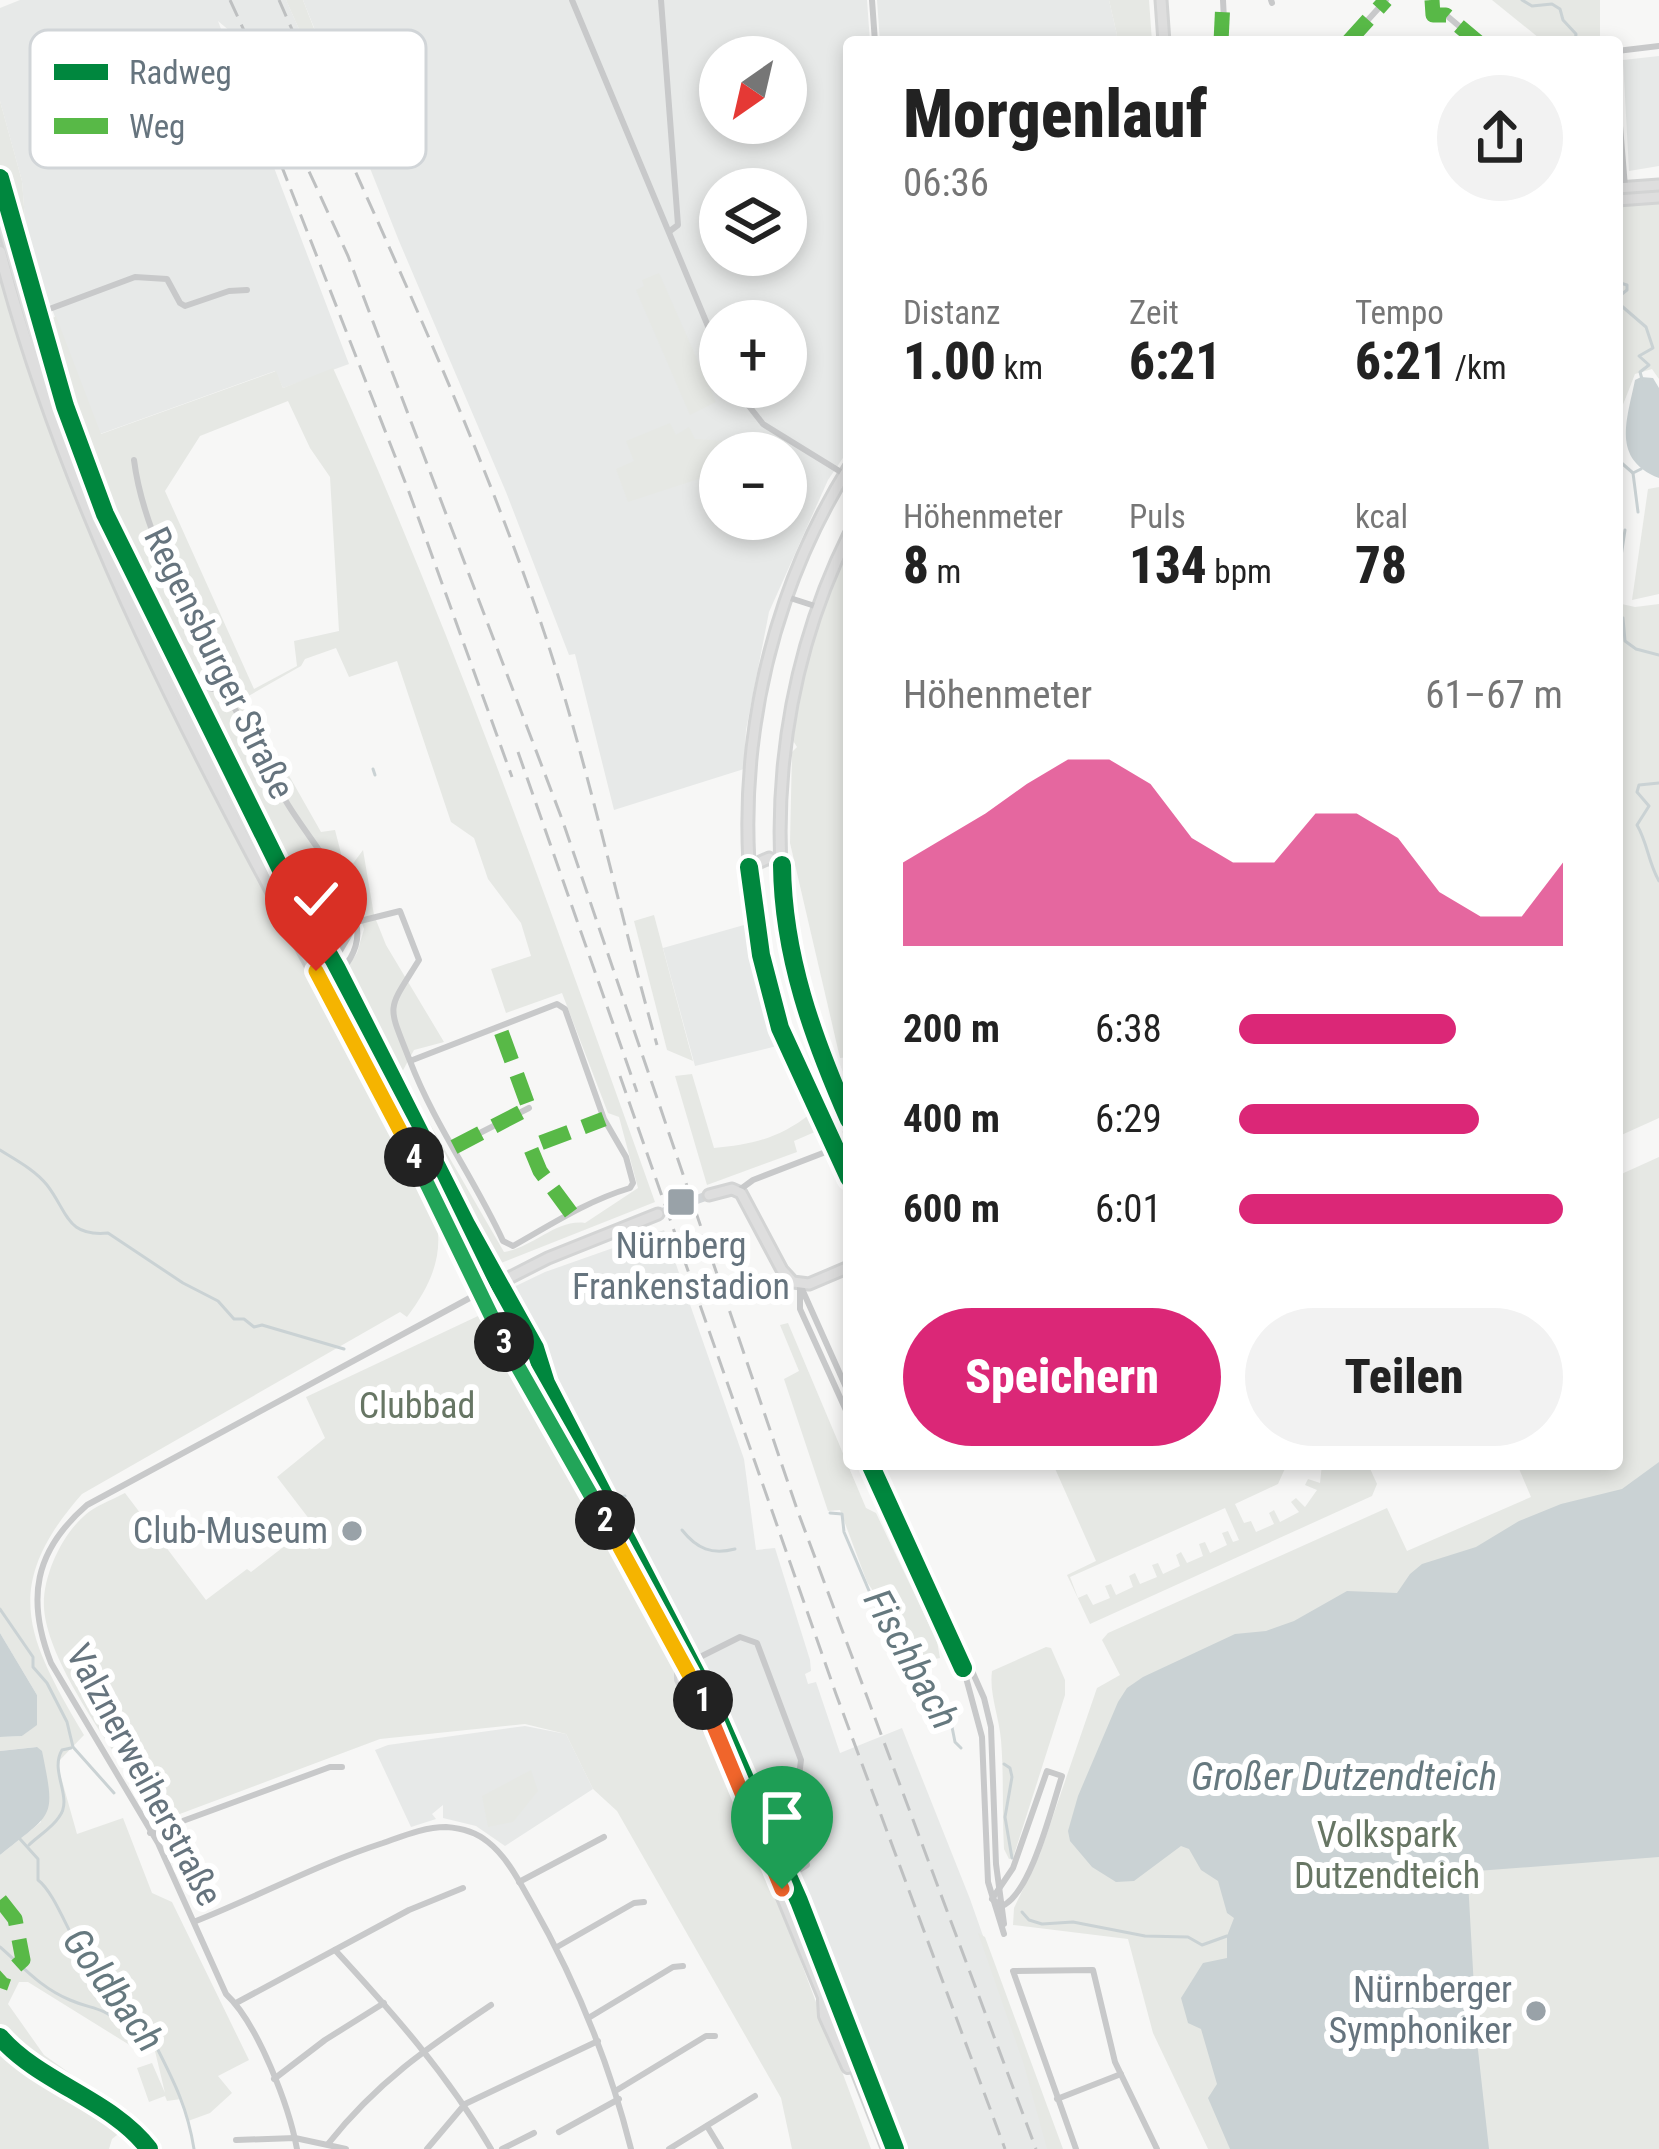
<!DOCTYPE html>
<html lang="de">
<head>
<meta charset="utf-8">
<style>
	body { margin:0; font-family:"Roboto Condensed",sans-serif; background:#f2f2f2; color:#222; height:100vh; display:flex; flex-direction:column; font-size:45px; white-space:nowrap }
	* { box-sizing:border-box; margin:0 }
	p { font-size:39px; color:#767676 }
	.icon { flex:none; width:66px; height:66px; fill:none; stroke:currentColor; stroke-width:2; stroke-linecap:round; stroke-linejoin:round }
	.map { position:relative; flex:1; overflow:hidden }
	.details { position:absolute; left:843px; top:36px; width:780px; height:1434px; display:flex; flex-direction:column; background:#fff; border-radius:12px; box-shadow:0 6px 18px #0003 }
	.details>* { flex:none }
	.needle { width:78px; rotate:214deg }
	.fabs { position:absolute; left:699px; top:36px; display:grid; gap:24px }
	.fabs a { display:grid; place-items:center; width:108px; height:108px; border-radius:50%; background:#fff; box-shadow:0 6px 18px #0003; font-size:60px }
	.pin { position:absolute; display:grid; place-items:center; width:102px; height:102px; color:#fff; margin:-123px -51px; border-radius:50% 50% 50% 0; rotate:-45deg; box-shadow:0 0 12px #0007 }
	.pin .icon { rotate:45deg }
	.km { position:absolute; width:60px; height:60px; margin:-30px; border-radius:50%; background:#222; color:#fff; font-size:33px; line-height:60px; text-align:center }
	.round { display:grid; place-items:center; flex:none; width:126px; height:126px; border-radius:63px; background:#f2f2f2 }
	.overview { display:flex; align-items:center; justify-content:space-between; height:204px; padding:0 60px }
	h1 { font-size:66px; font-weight:800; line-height:90px }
	.stats { display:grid; grid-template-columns:repeat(3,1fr); gap:18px; height:204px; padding:12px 60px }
	.stats div { display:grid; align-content:center }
	.stats b { font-size:51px; font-weight:800 }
	.stats small { font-size:33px; font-weight:400 }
	.stats p { font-size:33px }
	.chart { height:336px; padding:24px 60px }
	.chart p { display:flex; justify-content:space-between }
	.chart svg { width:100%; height:216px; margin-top:12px; fill:#db2777; opacity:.7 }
	.action { display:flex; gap:24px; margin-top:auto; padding:24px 60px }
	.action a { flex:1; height:138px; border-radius:72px; background:#db2777; color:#fff; font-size:48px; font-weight:800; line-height:138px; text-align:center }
	.action a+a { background:#f2f2f2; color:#222 }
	ul { padding:0 60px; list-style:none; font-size:39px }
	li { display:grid; grid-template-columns:192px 144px 1fr; align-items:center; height:90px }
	li i { height:30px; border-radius:15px; background:#db2777 }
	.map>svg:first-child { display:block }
</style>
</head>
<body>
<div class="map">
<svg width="1659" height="2149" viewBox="0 0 1659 2149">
	<rect width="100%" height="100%" fill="#f7f7f6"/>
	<!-- built -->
	<g fill="#e7e9e8" fill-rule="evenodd">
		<path d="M20,0H286L342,126L218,21L349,364L283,388L275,371L100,434L35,265L26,233L22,181L0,101V8Z"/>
		<path d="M303,0H867L870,42H849V449L828,480L769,612L746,730L744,769L614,810L575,654L569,655L506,492L399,241ZM720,57H786V123H720ZM720,189H786V255H720ZM720,321H786V387H720ZM720,453H786V519H720Z"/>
		<path d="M877,0H1109L1117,35L1112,42H880Z"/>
		<path d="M1659,56V166L1629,171L1623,60Z"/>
		<path d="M744,925L777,1046L695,1066L663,948Z"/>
		<path d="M664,1230L744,1459L756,1550L775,1548L810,1660L811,1671L805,1674L808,1684L816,1682L840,1753L902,1728L970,1899L1030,2069L1052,2149H897L787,1868L731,1742L501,1293L545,1272Z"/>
		<path d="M525,1726L566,1734L593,1789L505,1846L476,1826L443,1818V1805L432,1814L436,1819L411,1827L375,1750L388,1745Z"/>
	</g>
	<!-- green -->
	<g fill="#e6e8e4" fill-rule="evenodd">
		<path d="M286,0H303L350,122L342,126Z"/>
		<path d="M1109,0H1149L1152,42H1112L1117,35Z"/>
		<path d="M1492,0H1600V42H1544Z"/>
		<path d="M0,101L22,181L26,232L35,265L28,276L35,305L26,289L0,202Z"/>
		<path d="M1659,203V379L1652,369L1635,374L1617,420V206Z"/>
		<path d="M0,264L74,490L153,666L432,1204C447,1248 434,1281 407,1317L400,1312L82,1494C0,1587 27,1638 84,1735L57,1763L77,1834L123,1818L152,1893L172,1902L249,2060L218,2076L232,2093L210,2113L188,2121L181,2099L167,2101L165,2096L149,2102L137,2068L152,2063L165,2093L155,2051L148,2042L136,2049L28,1982H19L8,2004L44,2055L136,2120L112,2139L109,2149H0V1855L41,1822L36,1747L0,1751V1737L22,1736L37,1724V1695L0,1633Z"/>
		<path d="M659,273L716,402L690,415L636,290L644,286L642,280Z"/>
		<path d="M56,316L101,434L276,371L283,388L333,368C456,640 555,922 655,1202L501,1263L492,1262L458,1204L452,1207L382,1071L359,1018L339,987V979L357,953L364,929L359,914L330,955L320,953L204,732L109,535L61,411L57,392L73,425L45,323ZM288,401L310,448L330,477L339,631L294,641L297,666L254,689L165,491L200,436ZM336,648L349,677L397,661L451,822L474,838L488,879L521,923L531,956L491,969L506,1013L562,993L608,1113L619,1117L638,1188L585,1223C556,1219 533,1248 504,1252L401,1074L414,1050L444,1042L386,945L374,915L363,850L346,873L335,830L321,832L245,698L301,666L305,659Z"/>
		<path d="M670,423L676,435L689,427L695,439L728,441L732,453H720V472L628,502L616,469L634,461L626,441Z"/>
		<path d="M1659,487V594L1632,600L1648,489Z"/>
		<path d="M849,550V1057L840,1058L790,843L792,752L797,747L792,739C804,677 816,605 849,550Z"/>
		<path d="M1617,603L1635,607L1659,604V1118L1617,1137Z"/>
		<path d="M654,915L693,1061L667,1050L634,921Z"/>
		<path d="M692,1074L714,1148C751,1145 780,1138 810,1114L817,1131L794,1141L797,1152L707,1185L675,1076Z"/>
		<path d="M1659,1157V2149H1208L1153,2033L1128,1939L1013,1925L1014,1908L1040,1854L1097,1688L1120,1675L1102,1640L1108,1633L1387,1508L1407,1551L1531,1497L1517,1464H1617V1176Z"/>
		<path d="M478,1316L564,1459L709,1736L765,1866L871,2149H792L781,2098L617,1811L593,1789L566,1734L525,1724L380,1739L161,1821C127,1768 48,1669 44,1608C42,1578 61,1536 84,1516C94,1506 112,1500 125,1493L206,1600L247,1569L251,1572L313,1524L277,1477L325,1438L306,1397Z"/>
		<path d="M788,1323L866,1508L876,1513L937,1641L940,1658L915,1663L893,1639L886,1610L867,1582L840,1510L828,1511L784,1379L799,1371L780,1325Z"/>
		<path d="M1053,1464H1287L1278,1484L1235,1504L1244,1523L1251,1521L1256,1532L1274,1524L1269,1513L1274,1510L1280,1522L1299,1512L1291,1502L1296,1498L1305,1507L1317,1490L1305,1485L1308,1479L1320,1483L1322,1464H1368L1377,1484L1372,1496L1090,1624L1067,1575L1096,1561ZM1225,1508L1239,1540L1233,1542L1228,1531L1222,1533L1227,1545L1210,1553L1205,1542L1199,1544L1203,1556L1187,1563L1181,1552L1176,1555L1180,1566L1163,1574L1158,1563L1152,1565L1157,1577L1140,1584L1135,1573L1129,1576L1133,1587L1116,1595L1111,1584L1105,1586L1110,1598L1093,1605L1087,1594L1078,1598L1070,1577Z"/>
		<path d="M1046,1647L1051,1648L1065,1680V1695L1013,1858L1009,1859L1004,1849C1002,1813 1004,1776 1001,1740C999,1716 989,1694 992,1671Z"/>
		<path d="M531,1770L538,1791L513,1822L488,1827L482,1796Z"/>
		<path d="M978,1933L985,1937L1063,2149H1047L1024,2065Z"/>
	</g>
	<!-- water -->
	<g fill="#cad2d4">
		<path d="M1641,377L1653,378L1659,388V478C1611,459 1627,420 1635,380Z"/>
		<path d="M1659,1462V1857L1477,1871L1468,1881L1477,2041L1489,2149H1230L1208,2098L1217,2084L1201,2029L1188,2023L1181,1998L1203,1963L1227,1958V1936L1234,1918L1227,1913L1218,1881L1201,1870L1189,1849L1181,1846L1134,1881L1116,1882L1092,1867L1070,1841L1068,1831L1078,1796L1118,1702L1127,1688L1143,1677L1235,1634L1266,1631L1294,1621L1347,1591L1397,1593L1410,1574L1422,1564L1476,1547L1519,1521L1561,1504L1622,1489Z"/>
		<path d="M0,1633L37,1695V1725L22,1736L0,1737Z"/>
		<path d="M37,1747L42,1751C56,1820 54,1811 0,1855V1751Z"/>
	</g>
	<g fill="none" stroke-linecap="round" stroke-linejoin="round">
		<!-- stream -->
		<g stroke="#cad2d4" stroke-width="3">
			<path d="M1522,0L1532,6L1552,4L1560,9L1563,20L1576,34L1575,42"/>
			<path d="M1617,256L1621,258L1617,274"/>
			<path d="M1617,282L1627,285V290L1617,298"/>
			<path d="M1617,302L1646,327L1653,348L1639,356L1649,365L1640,372L1642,379"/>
			<path d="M1617,459L1633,473"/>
			<path d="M1638,512L1633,473L1641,469"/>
			<path d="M1617,583L1625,530"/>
			<path d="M1623,618L1625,641L1636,649L1659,655"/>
			<path d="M373,769L375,775"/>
			<path d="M1659,783L1639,785L1637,792L1649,806L1637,825C1648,844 1648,862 1659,881"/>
			<path d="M0,1150C16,1160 35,1170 47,1185C68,1212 66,1237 108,1233L183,1283L218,1301L234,1319H244L254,1327L262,1325L344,1349"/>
			<path d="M612,1499L625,1496"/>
			<path d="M830,1513L842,1514L844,1532L887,1633L920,1668L924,1685L951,1722L955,1742L961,1748"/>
			<path d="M682,1530C697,1549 712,1555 735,1549"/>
			<path d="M0,1609L33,1657V1667L47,1683L67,1722L73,1747L114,1793"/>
			<path d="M1004,1764L1010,1768L1012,1777L1005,1817L1012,1858"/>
			<path d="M20,1839L38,1859V1880C54,1892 68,1932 81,1952C89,1966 104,1973 114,1985C121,1994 119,2002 124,2011C131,2024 145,2024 151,2036C171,2076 187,2104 194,2149"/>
			<path d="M29,1845C38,1836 52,1828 59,1817C74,1798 49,1772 62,1750L71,1748"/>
			<path d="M1022,1912L1029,1920L1042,1924L1073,1922L1145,1936L1188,1937L1202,1945L1227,1936"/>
			<path d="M0,1947C23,1967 41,1988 70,2000C93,2010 99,2005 122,2024L134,2023"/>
		</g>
		<!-- secondary-tunnel -->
		<path stroke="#d3d6d8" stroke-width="9" stroke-dasharray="9 4.5" stroke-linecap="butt" d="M658,1214L709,1195"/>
		<!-- secondary casing -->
		<g stroke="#d3d4d4" stroke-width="15">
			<g id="secondary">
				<path d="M1161,0L1164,42"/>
				<path d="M1617,188L1659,185"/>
				<path d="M1617,200L1659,197"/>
				<path d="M849,534C777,679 760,853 805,1009C816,1047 833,1083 849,1120"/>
				<path d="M749,867L769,858L782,865"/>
				<path d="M826,1125C814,1097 795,1072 785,1043C718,855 743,636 849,467"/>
				<path d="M840,1157L849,1178"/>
				<path d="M709,1195L732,1189L741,1193L782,1270L793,1282L809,1284L849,1267"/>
				<path d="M479,1293L548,1258L658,1214"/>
			</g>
		</g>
		<!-- primary casing -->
		<g stroke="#d2d3d3" stroke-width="16">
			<g id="primary">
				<path d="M0,214L56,411L103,534L209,751L315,953"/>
				<path d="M0,252C89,593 279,894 439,1204L454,1244L487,1310L545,1418L571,1455L682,1666L693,1679L824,1997L834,2012L888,2149"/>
				<path d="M443,1198L525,1354L558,1428"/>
				<path d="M682,1666V1679L710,1728"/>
				<path d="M824,2000L825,2016L848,2067"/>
			</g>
		</g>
		<!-- street -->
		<g stroke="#c8c9ca" stroke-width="6">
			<path d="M572,0L720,355"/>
			<path d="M661,0L678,225L670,231"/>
			<path d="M872,0L875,42"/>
			<path d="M1223,0L1224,20"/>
			<path d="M1271,0L1272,3"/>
			<path d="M1432,0L1433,15H1446L1478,42"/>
			<path d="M1348,42L1386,0"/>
			<path d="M1617,51L1659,46"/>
			<path d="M1617,89L1625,187"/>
			<path d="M28,317L135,277L167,279L180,303L185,306L229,291L247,290"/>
			<path d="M734,387L763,424L849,477"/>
			<path d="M134,460C141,515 166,565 189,615C219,679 251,743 287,803C310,841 346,879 356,923C362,946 346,974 323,981"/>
			<path d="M787,597L818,607"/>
			<path d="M179,682L224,691"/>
			<path d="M356,922L400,911L419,960C386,1013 387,1002 410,1061L557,1004L565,1009L604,1119L626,1157L633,1183L630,1188C587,1201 552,1224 513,1246L503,1241C475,1180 434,1124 410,1061"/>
			<path d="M316,971L340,951L355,925"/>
			<path d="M468,1139L529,1108"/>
			<path d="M738,1191L753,1180L849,1143"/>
			<path d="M800,1286V1309L849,1417"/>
			<path d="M802,1289L849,1394"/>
			<path d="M870,1464L965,1674L982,1737L988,1882L1004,1934"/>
			<path d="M880,1464L984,1698L991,1727L996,1864L1004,1924"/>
			<path d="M682,1666L740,1637L757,1643L801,1760L798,1785L788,1795L794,1811"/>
			<path d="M1047,1771L1062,1776C1052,1806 1031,1894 1002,1906L992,1899L1013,1868Z"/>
			<path d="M150,1833L330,1767H342"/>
			<path d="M519,1882L604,1837"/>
			<path d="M782,1889L790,1876L807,1865L794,1811L807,1801L798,1785"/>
			<path d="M196,1921C259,1896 318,1864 383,1843C403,1836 424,1827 446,1827C461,1828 476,1832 488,1842C507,1857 519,1881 531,1902C576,1981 609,2061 631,2149"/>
			<path d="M557,1947L634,1903L644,1902"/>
			<path d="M335,1950C393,2013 448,2075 491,2149"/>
			<path d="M236,2003L409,1910L463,1888"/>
			<path d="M590,2017L673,1967L683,1966"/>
			<path d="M274,2079L325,2040L384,2003"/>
			<path d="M617,2090L706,2036H715"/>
			<path d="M1057,2099L1121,2074"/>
			<path d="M707,2126L721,2149"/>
			<path d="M559,2132L619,2099"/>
			<path d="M236,2140L295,2138L346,2149"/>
			<path d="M328,2144C377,2082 427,2048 491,2005"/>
			<path d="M297,2149C289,2106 258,2024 226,1994L158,1843L51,1663C26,1599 34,1551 87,1505L479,1293"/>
			<path d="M427,2149L465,2104L598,2041"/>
			<path d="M502,2149L534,2133"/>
			<path d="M669,2149L755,2096"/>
			<path d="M1076,2149L1013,1971L1093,1970L1115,2062L1157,2149"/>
		</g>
		<!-- secondary -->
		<use href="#secondary" stroke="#dedede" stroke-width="9"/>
		<!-- primary -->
		<use href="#primary" stroke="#dedede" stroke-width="10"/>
		<!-- rail -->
		<g stroke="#bec0c1" stroke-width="3" stroke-dasharray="18 9" stroke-linecap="butt">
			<path d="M230,0L348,256L562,819L798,1512L1036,2149"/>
			<path d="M279,0C369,206 468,410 541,623C588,761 617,905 657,1045"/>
			<path d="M271,139L409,492L512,777"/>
			<path d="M518,752L637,1092"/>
			<path d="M620,1076L836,1694L1005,2149"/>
		</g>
		<!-- secondary-bridge casing -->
		<g stroke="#d3d4d4" stroke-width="15" stroke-linecap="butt">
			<path id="secondary-bridge" d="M826,1125L840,1157"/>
		</g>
		<!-- secondary-bridge -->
		<use href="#secondary-bridge" stroke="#dedede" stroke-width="9"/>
		<!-- quiet -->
		<g stroke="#58b947" stroke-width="15" stroke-dasharray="30 15" stroke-linecap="butt">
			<path d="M1432,0L1433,15H1446L1478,42"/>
			<path d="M1221,42L1223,0"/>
			<path d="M1348,42L1386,0"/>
			<path d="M454,1147L529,1108L499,1026"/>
			<path d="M571,1213L540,1171L530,1147L604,1119"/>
			<path d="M0,1900L15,1919L23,1960L4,1977L0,1988"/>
		</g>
		<!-- cycleway casing -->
		<g stroke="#fff" stroke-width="26">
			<g id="cycleway">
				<path d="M0,178L65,406L105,514L285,878L337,969L467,1226L535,1348L546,1383L714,1708L799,1901L895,2149"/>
				<path d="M782,865C783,956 813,1038 849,1120"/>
				<path d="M749,867L761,955L780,1028L849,1178"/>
				<path d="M870,1464L963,1668"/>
				<path d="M0,2037C40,2083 112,2100 149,2149"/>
			</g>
		</g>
		<!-- cycleway -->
		<use href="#cycleway" stroke="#00873e" stroke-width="18"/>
	</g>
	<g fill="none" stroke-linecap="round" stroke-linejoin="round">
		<!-- split-1 casing -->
		<g stroke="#fff" stroke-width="24">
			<path id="split-1" d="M703,1700L782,1889"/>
		</g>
		<!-- split-2 casing -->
		<g stroke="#fff" stroke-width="24">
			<path id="split-2" d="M605,1520L703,1700"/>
		</g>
		<!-- split-3 casing -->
		<g stroke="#fff" stroke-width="24">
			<path id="split-3" d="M504,1342L605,1520"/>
		</g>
		<!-- split-4 casing -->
		<g stroke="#fff" stroke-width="24">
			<path id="split-4" d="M414,1157L504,1342"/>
		</g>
		<!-- split-5 casing -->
		<g stroke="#fff" stroke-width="24">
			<path id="split-5" d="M316,971L414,1157"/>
		</g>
		<!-- split-1 -->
		<use href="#split-1" stroke="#f0652b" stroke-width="15"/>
		<!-- split-2 -->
		<use href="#split-2" stroke="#f5b400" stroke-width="15"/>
		<!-- split-3 -->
		<use href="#split-3" stroke="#22a559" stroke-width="15"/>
		<!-- split-4 -->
		<use href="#split-4" stroke="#22a559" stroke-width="15"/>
		<!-- split-5 -->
		<use href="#split-5" stroke="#f5b400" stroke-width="15"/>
	</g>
	<!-- markers -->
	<g fill="#99a2a8" stroke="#fff" stroke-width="4.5">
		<rect x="666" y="1187" width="30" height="30" rx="6"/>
		<circle cx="352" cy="1531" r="12"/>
		<circle cx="1536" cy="2011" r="12"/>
	</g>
	<g text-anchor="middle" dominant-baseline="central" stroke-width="12" stroke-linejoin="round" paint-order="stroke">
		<!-- street labels -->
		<g font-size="36" fill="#66747e" stroke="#fff">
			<text transform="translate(219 663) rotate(64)">Regensburger Straße</text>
			<text transform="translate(144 1775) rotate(62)">Valznerweiherstraße</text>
		</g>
		<!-- poi labels -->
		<g font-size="36" fill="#66747e" stroke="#fff" text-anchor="end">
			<text x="681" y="1246" text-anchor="middle">Nürnberg<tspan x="681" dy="41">Frankenstadion</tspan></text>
			<text x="328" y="1531">Club-Museum</text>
			<text x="1512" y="1990">Nürnberger<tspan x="1512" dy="41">Symphoniker</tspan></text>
		</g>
		<!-- park labels -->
		<g font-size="36" fill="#677664" stroke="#fff">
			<text x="417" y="1406">Clubbad</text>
			<text x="1387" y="1835">Volkspark<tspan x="1387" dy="41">Dutzendteich</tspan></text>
		</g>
		<!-- water labels -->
		<g font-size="39" font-style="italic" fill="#66797f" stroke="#fff">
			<text transform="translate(911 1659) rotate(61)">Fischbach</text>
			<text x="1344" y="1777">Großer Dutzendteich</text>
			<text transform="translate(113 1990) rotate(54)">Goldbach</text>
		</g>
	</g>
	<!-- legend -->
	<rect x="30" y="30" width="396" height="138" rx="18" fill="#fff" stroke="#d1d5d8" stroke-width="3"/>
	<rect x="54" y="64" width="54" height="16" fill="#00873e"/>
	<rect x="54" y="118" width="54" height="16" fill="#58b947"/>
	<g font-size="33" fill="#66747e">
		<text x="129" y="84">Radweg</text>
		<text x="129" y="138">Weg</text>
	</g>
</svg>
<div class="fabs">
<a><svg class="needle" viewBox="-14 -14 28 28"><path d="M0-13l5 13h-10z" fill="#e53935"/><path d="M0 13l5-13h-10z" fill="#767676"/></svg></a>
<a><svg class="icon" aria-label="layers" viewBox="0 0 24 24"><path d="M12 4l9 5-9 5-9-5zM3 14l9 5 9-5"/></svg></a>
<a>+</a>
<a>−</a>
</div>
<div class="pin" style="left:782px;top:1889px;background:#1e9e55"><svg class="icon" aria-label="arrive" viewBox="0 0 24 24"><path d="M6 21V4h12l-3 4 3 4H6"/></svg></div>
<div class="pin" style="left:316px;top:971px;background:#d93025"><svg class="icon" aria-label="check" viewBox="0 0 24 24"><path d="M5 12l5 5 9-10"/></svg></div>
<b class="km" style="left:703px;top:1700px">1</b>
<b class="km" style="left:605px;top:1520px">2</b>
<b class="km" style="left:504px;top:1342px">3</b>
<b class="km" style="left:414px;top:1157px">4</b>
<section class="details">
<div class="overview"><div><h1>Morgenlauf</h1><p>06:36</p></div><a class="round"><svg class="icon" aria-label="share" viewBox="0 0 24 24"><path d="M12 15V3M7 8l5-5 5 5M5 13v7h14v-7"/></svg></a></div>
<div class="stats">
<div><p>Distanz</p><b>1.00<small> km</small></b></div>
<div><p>Zeit</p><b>6:21</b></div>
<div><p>Tempo</p><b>6:21<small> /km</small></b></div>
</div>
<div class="stats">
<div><p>Höhenmeter</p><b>8<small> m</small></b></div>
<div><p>Puls</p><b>134<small> bpm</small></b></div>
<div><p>kcal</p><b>78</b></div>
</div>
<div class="chart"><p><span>Höhenmeter</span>61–67 m</p>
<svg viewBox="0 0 160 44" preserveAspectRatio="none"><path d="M0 44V27L10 22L20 17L30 11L40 6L50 6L60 11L70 22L80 27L90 27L100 17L110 17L120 22L130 33L140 38L150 38L160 27V44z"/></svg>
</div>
<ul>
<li><b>200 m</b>6:38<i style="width:67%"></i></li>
<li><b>400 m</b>6:29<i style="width:74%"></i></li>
<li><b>600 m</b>6:01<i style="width:100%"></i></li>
</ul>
<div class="action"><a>Speichern</a><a>Teilen</a></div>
</section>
</div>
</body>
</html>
